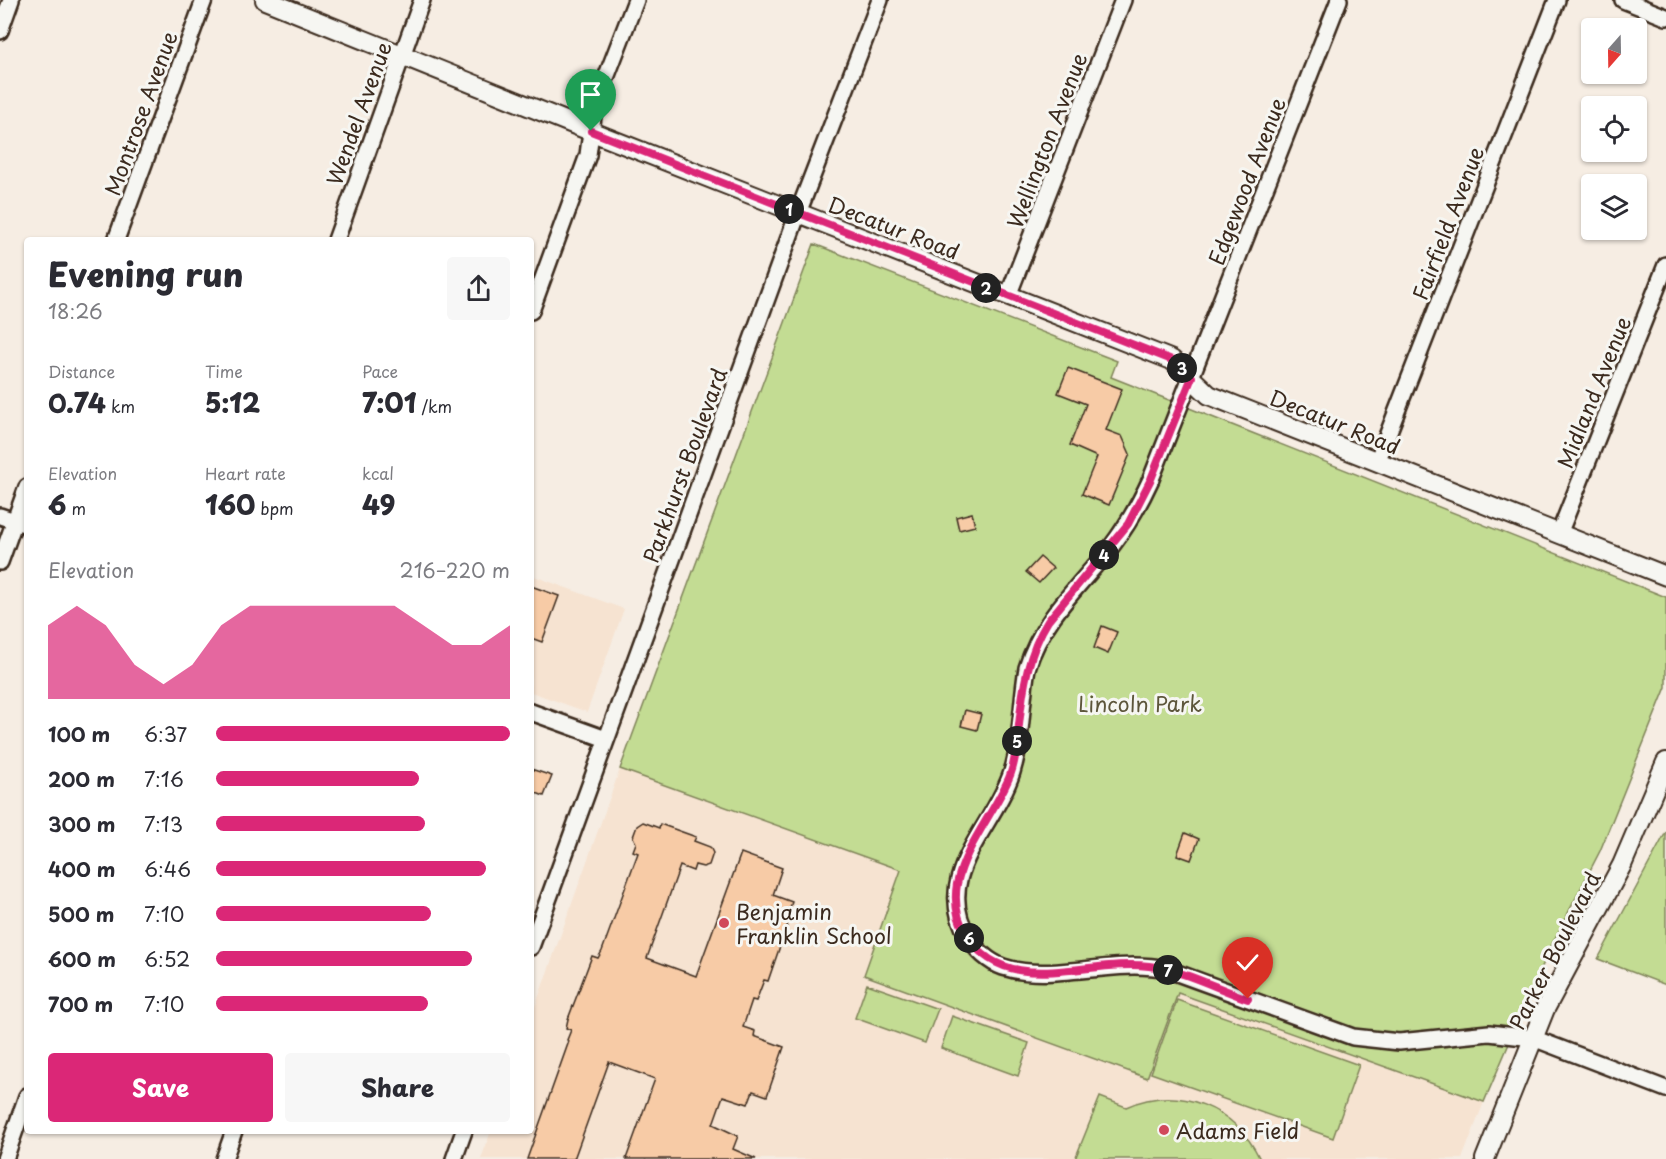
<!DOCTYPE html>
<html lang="en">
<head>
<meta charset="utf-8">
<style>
	body { margin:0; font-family:"Playpen Sans",sans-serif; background:#f7f7f7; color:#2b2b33; height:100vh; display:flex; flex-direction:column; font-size:22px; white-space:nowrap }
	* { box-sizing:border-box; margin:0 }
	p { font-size:20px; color:#7c7c81 }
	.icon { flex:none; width:33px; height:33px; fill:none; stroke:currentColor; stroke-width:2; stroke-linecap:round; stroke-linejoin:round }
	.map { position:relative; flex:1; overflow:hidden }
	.panel { position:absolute; left:24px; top:237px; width:510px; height:897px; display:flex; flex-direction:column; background:#fff; border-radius:6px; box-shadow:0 2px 4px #0004 }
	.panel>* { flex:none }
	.needle { width:39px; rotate:200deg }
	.controls { position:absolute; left:1581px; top:18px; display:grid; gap:12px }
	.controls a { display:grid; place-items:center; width:66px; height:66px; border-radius:6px; background:#fff; box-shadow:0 2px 4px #0004; font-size:30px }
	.pin { position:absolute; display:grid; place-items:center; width:51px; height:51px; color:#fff; margin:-62px -26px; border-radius:50% 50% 50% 0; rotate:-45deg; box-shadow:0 0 6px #0007 }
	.pin .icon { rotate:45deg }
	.km { position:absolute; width:30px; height:30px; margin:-15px; border-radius:50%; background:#222; color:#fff; font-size:16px; line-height:30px; text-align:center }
	.round { display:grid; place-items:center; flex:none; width:63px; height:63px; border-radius:6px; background:#f7f7f7 }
	.head { display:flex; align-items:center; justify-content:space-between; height:102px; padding:0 24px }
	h1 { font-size:33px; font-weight:800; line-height:45px }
	.figures { display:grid; grid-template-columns:repeat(3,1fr); gap:9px; height:102px; padding:6px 24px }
	.figures div { display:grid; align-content:center }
	.figures b { font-size:26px; font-weight:800 }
	.figures small { font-size:16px; font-weight:400 }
	.figures p { font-size:16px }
	.chart { height:168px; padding:12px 24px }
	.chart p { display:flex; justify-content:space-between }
	.chart svg { width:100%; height:108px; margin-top:6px; fill:#db2777; opacity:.7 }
	.button { display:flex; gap:12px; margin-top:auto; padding:12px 24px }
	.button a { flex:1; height:69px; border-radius:6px; background:#db2777; color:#fff; font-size:24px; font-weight:800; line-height:69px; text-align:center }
	.button a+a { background:#f7f7f7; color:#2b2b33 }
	ul { padding:0 24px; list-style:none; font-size:20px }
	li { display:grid; grid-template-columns:96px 72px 1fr; align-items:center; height:45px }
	li i { height:15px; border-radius:8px; background:#db2777 }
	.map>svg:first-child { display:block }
</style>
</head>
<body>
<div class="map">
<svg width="1666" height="1159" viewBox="0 0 1666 1159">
	<rect width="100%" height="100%" fill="#f6ede3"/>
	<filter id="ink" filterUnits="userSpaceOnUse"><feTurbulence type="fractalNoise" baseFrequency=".0167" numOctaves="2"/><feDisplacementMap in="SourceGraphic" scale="12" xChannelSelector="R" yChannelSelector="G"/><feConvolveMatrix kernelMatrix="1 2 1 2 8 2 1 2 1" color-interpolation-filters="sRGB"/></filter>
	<g filter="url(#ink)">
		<!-- built -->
		<g fill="#f6e3d1">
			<path d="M531,575L624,609L587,712L531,692Z"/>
			<path d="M620,769L901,870L864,976L1147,1077L1178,993L1484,1102L1462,1159H481L491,1131H531V1018Z"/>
		</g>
		<!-- green -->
		<g fill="#c3dc93" stroke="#7f8358" stroke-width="1.5">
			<path d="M814,244L1117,361L1111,377L1666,597V687L1600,851L1550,948L1484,1102L1178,993L1147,1078L864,975L901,870L620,769Z"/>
			<path d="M1666,832V985L1598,959Z"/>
			<path d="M867,984L938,1009L925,1043L855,1018Z"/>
			<path d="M1177,1000L1359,1065L1333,1138L1151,1073Z"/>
			<path d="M952,1016L1029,1043L1018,1076L941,1048Z"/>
			<path d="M1100,1097L1126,1107C1179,1084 1235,1107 1260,1159H1075Z"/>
		</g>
		<!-- building -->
		<g fill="#f7cba6" stroke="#3b2a1e" stroke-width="1.5">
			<path d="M1068,368L1122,389L1106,430L1122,436L1130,454L1109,505L1082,494L1097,457L1070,445L1086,404L1058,393Z"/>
			<path d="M972,513L975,526L959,530L956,517Z"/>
			<path d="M1040,557L1053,568L1039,583L1026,572Z"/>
			<path d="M531,586L559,596L542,642L531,638Z"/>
			<path d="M1102,626L1117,632L1108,654L1094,648Z"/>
			<path d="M965,710L981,714L977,730L961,726Z"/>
			<path d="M531,769L552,776L544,796L531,791Z"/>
			<path d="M643,822L659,828L660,824L696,837L694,841L710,847L713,853L709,865L703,867L695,865L693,871L680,866L647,958L696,976L741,853L782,868L773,895L792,902L785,922L788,923L768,981L764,980L756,1001L752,1000L743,1027L755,1031L754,1036L784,1047L767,1096L753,1091L748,1104L723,1096L713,1124L738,1136L733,1149L756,1159H626L655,1079L609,1062L574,1159H527L569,1041L567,1040L571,1030L566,1028L568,1019L592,956L598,958L602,951L638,853L633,851L636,843L633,837L637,826Z"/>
			<path d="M1185,833L1199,839L1191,860L1177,855Z"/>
		</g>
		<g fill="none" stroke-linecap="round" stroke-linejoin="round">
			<!-- minor casing -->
			<g stroke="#3b2a1e" stroke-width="20">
				<g id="minor">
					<path d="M1339,0L1151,479C1140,503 1127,526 1111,547C1079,586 1042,619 1027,668C1021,702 1022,740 1012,772C994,828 930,877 969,938C976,950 989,962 1003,967C1051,983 1113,958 1166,969L1353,1037L1399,1042L1489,1033L1533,1038L1666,1089"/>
					<path d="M1623,0L1666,17"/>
					<path d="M0,31L11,0"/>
					<path d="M116,240L204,0"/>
					<path d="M336,240L422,0"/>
					<path d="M1008,296L1123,0"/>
					<path d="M531,311L588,155L594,109L636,0"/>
					<path d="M1377,462L1557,0"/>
					<path d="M0,516L27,525"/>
					<path d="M1559,534L1666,265"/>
					<path d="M0,562L27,487"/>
					<path d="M531,712L606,739"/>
					<path d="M531,947L798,213L880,0"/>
					<path d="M5,1159L27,1096"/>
					<path d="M224,1159L234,1131"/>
					<path d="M454,1159L464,1131"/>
				</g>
			</g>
			<!-- tertiary casing -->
			<g stroke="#3b2a1e" stroke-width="22">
				<g id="tertiary">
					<path d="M265,0L605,137L1172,360L1209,395L1666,576"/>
					<path d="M1485,1159L1545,1009L1622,865L1666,762"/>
				</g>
			</g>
			<!-- minor -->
			<use href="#minor" stroke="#f6f6f2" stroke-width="15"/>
			<!-- tertiary -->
			<use href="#tertiary" stroke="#f6f6f2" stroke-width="18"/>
		</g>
	</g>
	<g fill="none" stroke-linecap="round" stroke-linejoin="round" filter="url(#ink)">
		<!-- route casing -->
		<g stroke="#fff" stroke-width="12">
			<path id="route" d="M591,131L1172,360L1192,377L1151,479L1128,524L1048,621C1028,653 1023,687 1019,725C1017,742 1016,762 1009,778C994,813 965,846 957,884C954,902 957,920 967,936C1007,999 1089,958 1149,966C1183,970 1216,988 1248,999"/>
		</g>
		<!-- route -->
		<use href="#route" stroke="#db2777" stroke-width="8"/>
	</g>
	<!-- markers -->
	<g fill="#d1495b" stroke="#f6f6f2" stroke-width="2">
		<circle cx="724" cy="923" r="6"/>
		<circle cx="1164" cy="1130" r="6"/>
	</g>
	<g text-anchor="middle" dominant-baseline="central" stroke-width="6" stroke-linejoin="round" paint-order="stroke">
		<!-- street labels -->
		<g font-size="21" fill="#3b2a1e" stroke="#f6f6f2">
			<text transform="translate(140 113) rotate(-70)">Montrose Avenue</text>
			<text transform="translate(358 113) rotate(-70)">Wendel Avenue</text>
			<text transform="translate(1046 140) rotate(-69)">Wellington Avenue</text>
			<text transform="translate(1246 181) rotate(-69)">Edgewood Avenue</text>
			<text transform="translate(1447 223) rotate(-69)">Fairfield Avenue</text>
			<text transform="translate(894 227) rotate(21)">Decatur Road</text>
			<text transform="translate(1593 392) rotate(-68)">Midland Avenue</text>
			<text transform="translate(1335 421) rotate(22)">Decatur Road</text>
			<text transform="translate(684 465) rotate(-70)">Parkhurst Boulevard</text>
			<text transform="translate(1554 950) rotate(-63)">Parker Boulevard</text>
		</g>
		<!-- park labels -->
		<g font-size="21" fill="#5d563b" stroke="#f6f6f2">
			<text x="1140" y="703">Lincoln Park</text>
		</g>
		<!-- poi labels -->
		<g font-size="21" fill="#3b2a1e" stroke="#f6f6f2" text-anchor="start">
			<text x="736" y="911">Benjamin<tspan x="736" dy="24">Franklin School</tspan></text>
			<text x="1176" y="1130">Adams Field</text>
		</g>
	</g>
</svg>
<div class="controls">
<a><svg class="needle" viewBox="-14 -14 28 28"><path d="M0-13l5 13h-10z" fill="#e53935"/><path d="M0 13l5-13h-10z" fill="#7c7c81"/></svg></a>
<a><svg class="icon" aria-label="locate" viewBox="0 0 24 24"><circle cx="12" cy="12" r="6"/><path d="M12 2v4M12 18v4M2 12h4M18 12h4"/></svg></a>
<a><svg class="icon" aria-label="layers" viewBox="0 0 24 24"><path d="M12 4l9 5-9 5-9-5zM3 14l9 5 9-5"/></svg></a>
</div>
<div class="pin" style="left:591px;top:131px;background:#1e9e55"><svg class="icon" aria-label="arrive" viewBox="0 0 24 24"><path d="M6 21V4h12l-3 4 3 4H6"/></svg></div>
<div class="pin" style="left:1248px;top:999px;background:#d93025"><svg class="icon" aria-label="check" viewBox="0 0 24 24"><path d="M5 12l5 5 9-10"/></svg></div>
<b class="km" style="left:789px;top:209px">1</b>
<b class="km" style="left:986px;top:288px">2</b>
<b class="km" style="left:1182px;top:368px">3</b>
<b class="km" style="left:1104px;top:555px">4</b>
<b class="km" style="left:1017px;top:741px">5</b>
<b class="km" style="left:969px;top:938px">6</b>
<b class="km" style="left:1168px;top:970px">7</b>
<section class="panel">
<div class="head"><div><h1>Evening run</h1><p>18:26</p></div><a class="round"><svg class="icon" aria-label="share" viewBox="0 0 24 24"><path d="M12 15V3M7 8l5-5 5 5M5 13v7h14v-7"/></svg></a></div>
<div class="figures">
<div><p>Distance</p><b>0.74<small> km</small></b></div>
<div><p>Time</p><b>5:12</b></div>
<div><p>Pace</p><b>7:01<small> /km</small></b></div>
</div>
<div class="figures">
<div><p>Elevation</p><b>6<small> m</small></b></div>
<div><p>Heart rate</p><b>160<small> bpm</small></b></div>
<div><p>kcal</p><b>49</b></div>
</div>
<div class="chart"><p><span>Elevation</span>216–220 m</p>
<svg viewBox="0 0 160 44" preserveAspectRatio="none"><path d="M0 44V14L10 6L20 14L30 30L40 38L50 30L60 14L70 6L80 6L90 6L100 6L110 6L120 6L130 14L140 22L150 22L160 14V44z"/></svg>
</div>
<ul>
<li><b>100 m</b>6:37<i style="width:100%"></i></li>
<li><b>200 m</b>7:16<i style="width:69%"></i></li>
<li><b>300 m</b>7:13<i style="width:71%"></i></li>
<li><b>400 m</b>6:46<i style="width:92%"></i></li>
<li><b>500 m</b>7:10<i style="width:73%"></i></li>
<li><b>600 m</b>6:52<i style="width:87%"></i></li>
<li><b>700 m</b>7:10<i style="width:72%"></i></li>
</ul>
<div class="button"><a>Save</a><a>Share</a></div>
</section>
</div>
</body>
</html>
